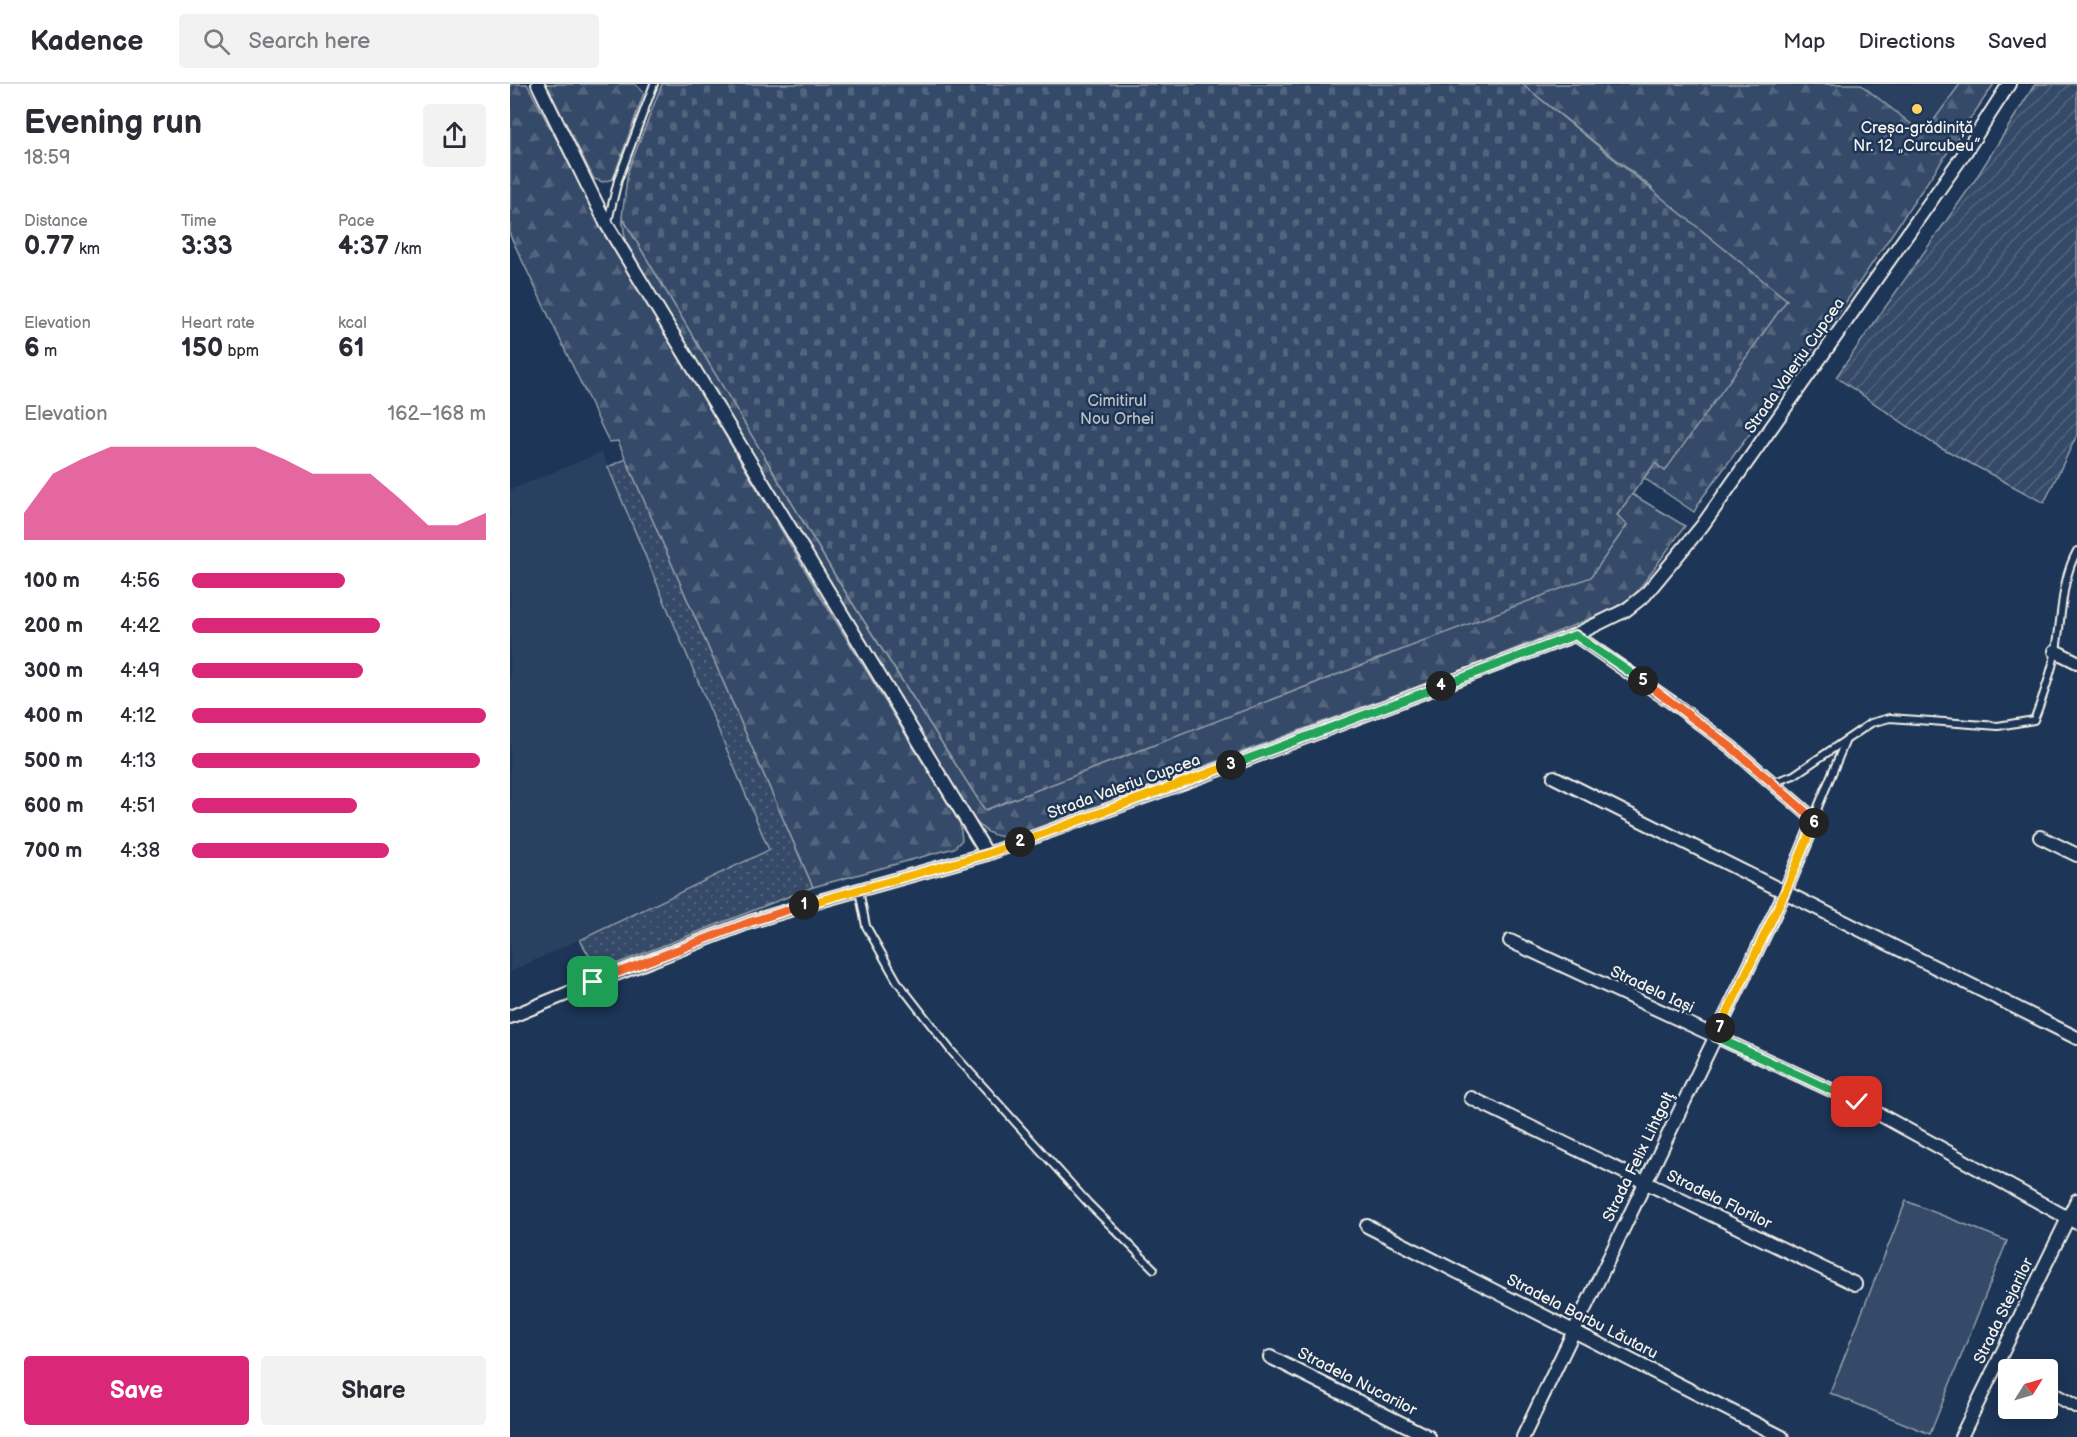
<!DOCTYPE html>
<html lang="en">
<head>
<meta charset="utf-8">
<style>
	body { margin:0; font-family:"Balsamiq Sans",sans-serif; background:#f2f2f3; color:#2b2b33; height:100vh; display:flex; flex-direction:column; font-size:22px; white-space:nowrap }
	* { box-sizing:border-box; margin:0 }
	p { font-size:20px; color:#7c7c81 }
	.icon { flex:none; width:33px; height:33px; fill:none; stroke:currentColor; stroke-width:2; stroke-linecap:round; stroke-linejoin:round }
	.map { position:relative; flex:1; overflow:hidden }
	.panel { display:flex; flex-direction:column; background:#fff; width:510px }
	.panel>* { flex:none }
	.needle { width:39px; rotate:53deg }
	.buttons { position:absolute; left:1488px; top:1275px; display:grid; gap:12px }
	.buttons a { display:grid; place-items:center; width:60px; height:60px; border-radius:6px; background:#fff; box-shadow:0 3px 15px #0003; font-size:30px }
	.pin { position:absolute; display:grid; place-items:center; width:51px; height:51px; color:#fff; margin:-26px; border-radius:12px; box-shadow:0 3px 9px #0006 }
	.km { position:absolute; width:30px; height:30px; margin:-15px; border-radius:50%; background:#222; color:#fff; font-size:16px; line-height:30px; text-align:center }
	.round { display:grid; place-items:center; flex:none; width:63px; height:63px; border-radius:6px; background:#f2f2f3 }
	.head { display:flex; align-items:center; justify-content:space-between; height:102px; padding:0 24px }
	h1 { font-size:33px; font-weight:600; line-height:45px }
	.stats { display:grid; grid-template-columns:repeat(3,1fr); gap:9px; height:102px; padding:6px 24px }
	.stats div { display:grid; align-content:center }
	.stats b { font-size:26px; font-weight:600 }
	.stats small { font-size:16px; font-weight:400 }
	.stats p { font-size:16px }
	.chart { height:168px; padding:12px 24px }
	.chart p { display:flex; justify-content:space-between }
	.chart svg { width:100%; height:108px; margin-top:6px; fill:#db2777; opacity:.7 }
	.button { display:flex; gap:12px; margin-top:auto; padding:12px 24px }
	.button a { flex:1; height:69px; border-radius:6px; background:#db2777; color:#fff; font-size:24px; font-weight:600; line-height:69px; text-align:center }
	.button a+a { background:#f2f2f3; color:#2b2b33 }
	ul { padding:0 24px; list-style:none; font-size:20px }
	li { display:grid; grid-template-columns:96px 72px 1fr; align-items:center; height:45px }
	li i { height:15px; border-radius:8px; background:#db2777 }
	header { display:flex; align-items:center; gap:36px; box-sizing:border-box; height:84px; padding:0 30px; background:#fff; border-bottom:2px solid #e1e1e2 }
	header strong { font-size:28px }
	nav { display:flex; gap:33px; margin-inline-start:auto; font-size:21px }
	.search { width:420px; height:54px; background:#f2f2f3; display:flex; align-items:center; gap:15px; box-sizing:border-box; padding:0 21px; border-radius:6px; color:#7c7c81; font-size:22px }
	main { display:flex; flex:1; min-height:0 }
	.map>svg:first-child { display:block }
</style>
</head>
<body>
<header>
<strong>Kadence</strong>
<div class="search"><svg class="icon" aria-label="search" viewBox="0 0 24 24"><circle cx="10" cy="10" r="6"/><path d="M15 15l6 6"/></svg>Search here</div>
<nav><a>Map</a><a>Directions</a><a>Saved</a></nav>
</header>
<main>
<section class="panel">
<div class="head"><div><h1>Evening run</h1><p>18:59</p></div><a class="round"><svg class="icon" aria-label="share" viewBox="0 0 24 24"><path d="M12 15V3M7 8l5-5 5 5M5 13v7h14v-7"/></svg></a></div>
<div class="stats">
<div><p>Distance</p><b>0.77<small> km</small></b></div>
<div><p>Time</p><b>3:33</b></div>
<div><p>Pace</p><b>4:37<small> /km</small></b></div>
</div>
<div class="stats">
<div><p>Elevation</p><b>6<small> m</small></b></div>
<div><p>Heart rate</p><b>150<small> bpm</small></b></div>
<div><p>kcal</p><b>61</b></div>
</div>
<div class="chart"><p><span>Elevation</span>162–168 m</p>
<svg viewBox="0 0 160 44" preserveAspectRatio="none"><path d="M0 44V33L10 17L20 11L30 6L40 6L50 6L60 6L70 6L80 6L90 11L100 17L110 17L120 17L130 27L140 38L150 38L160 33V44z"/></svg>
</div>
<ul>
<li><b>100 m</b>4:56<i style="width:52%"></i></li>
<li><b>200 m</b>4:42<i style="width:64%"></i></li>
<li><b>300 m</b>4:49<i style="width:58%"></i></li>
<li><b>400 m</b>4:12<i style="width:100%"></i></li>
<li><b>500 m</b>4:13<i style="width:98%"></i></li>
<li><b>600 m</b>4:51<i style="width:56%"></i></li>
<li><b>700 m</b>4:38<i style="width:67%"></i></li>
</ul>
<div class="button"><a>Save</a><a>Share</a></div>
</section>
<div class="map">
<svg width="1567" height="1353" viewBox="0 0 1567 1353">
	<defs>
		<pattern id="grass-dots" width="8" height="8" patternUnits="userSpaceOnUse" patternTransform="scale(1.5)"><rect width="8" height="8" fill="#354a67"/><path d="M2 2h.1M6 6h.1" fill="none" stroke="#53657d" stroke-width="1.8" stroke-linecap="round"/></pattern>
		<pattern id="forest-firs" width="22" height="20" patternUnits="userSpaceOnUse" patternTransform="scale(1.5)"><rect width="22" height="20" fill="#354a67"/><path d="M5 1l3.5 6h-7zM16 11l3.5 6h-7z" fill="#53657d"/></pattern>
		<pattern id="cemetery-stones" width="16" height="16" patternUnits="userSpaceOnUse" patternTransform="scale(1.5)"><rect width="16" height="16" fill="#354a67"/><path d="M2 7V4a2 2 0 0 1 4 0v3zM10 15v-3a2 2 0 0 1 4 0v3z" fill="#53657d"/></pattern>
		<pattern id="garden-furrows" width="10" height="10" patternUnits="userSpaceOnUse" patternTransform="scale(1.5)"><rect width="10" height="10" fill="#354a67"/><path d="M-1 1l2-2M0 10L10 0M9 11l2-2" fill="none" stroke="#53657d"/></pattern>
	</defs>
	<rect width="100%" height="100%" fill="#1d3557"/>
	<filter id="ink" filterUnits="userSpaceOnUse"><feTurbulence type="fractalNoise" baseFrequency=".0167" numOctaves="2"/><feDisplacementMap in="SourceGraphic" scale="12" xChannelSelector="R" yChannelSelector="G"/><feConvolveMatrix kernelMatrix="1 2 1 2 8 2 1 2 1" color-interpolation-filters="sRGB"/></filter>
	<g filter="url(#ink)">
		<!-- built -->
		<g fill="#2a4060">
			<path d="M1350,0H1450L1414,51Z"/>
			<path d="M92,368L259,766L0,888V406Z"/>
		</g>
		<!-- grass -->
		<path fill="url(#grass-dots)" stroke="#949ea8" stroke-width="1.5" d="M116,375L303,803L88,887L70,856L259,766L98,383Z"/>
		<!-- forest -->
		<g fill="url(#forest-firs)" stroke="#949ea8" stroke-width="1.5">
			<path d="M0,0H17L98,153L311,513L450,739L452,756L444,764L303,803L108,357L99,358L0,151Z"/>
			<path d="M36,0H125L134,9L103,95L93,98L84,95Z"/>
			<path d="M1012,0H1350L1414,50L1450,0H1484L1317,246L1192,414L1184,428L1134,394L1145,379L1155,387L1142,104Z"/>
			<path d="M112,133L329,498L475,726L1080,493L1117,441L1107,431L1122,410L1175,442L1124,512L1099,527L960,583L504,753C482,754 472,747 459,729L116,160Z"/>
		</g>
		<!-- cemetery -->
		<path fill="url(#cemetery-stones)" stroke="#949ea8" stroke-width="1.5" d="M152,0H1012L1277,216L1155,387L1145,379L1107,431L1117,441L1081,493L475,726L329,498L112,133L118,87Z"/>
		<!-- garden -->
		<path fill="url(#garden-furrows)" stroke="#949ea8" stroke-width="1.5" d="M1525,0H1567V351L1534,419L1421,358L1326,293L1465,96Z"/>
		<!-- pitch -->
		<path fill="#354a67" stroke="#949ea8" stroke-width="1.5" d="M1396,1117L1497,1157L1420,1350L1320,1309Z"/>
		<g fill="none" stroke-linecap="round" stroke-linejoin="round">
			<!-- service casing -->
			<g stroke="#f4f1e8" stroke-width="10">
				<g id="service">
					<path d="M98,137L108,96L144,0"/>
					<path d="M1262,699L1284,691L1361,639L1380,634L1488,642L1524,636C1533,613 1541,590 1546,566C1552,533 1551,496 1567,467"/>
					<path d="M1305,735L1308,723L1335,658"/>
					<path d="M349,806L356,842L387,897L442,968L578,1119L644,1185"/>
				</g>
			</g>
			<!-- minor casing -->
			<g stroke="#f4f1e8" stroke-width="16">
				<g id="minor">
					<path d="M28,0L97,141L477,770"/>
					<path d="M1545,567L1567,578"/>
					<path d="M1044,693L1567,954"/>
					<path d="M1530,753L1567,771"/>
					<path d="M1000,857L1347,1018L1567,1139"/>
					<path d="M0,933L83,899L240,838L313,816L477,770L722,681L1065,551L1116,526L1135,511L1192,442L1456,67L1499,0"/>
					<path d="M961,1014L1345,1200"/>
					<path d="M857,1142L1272,1353"/>
					<path d="M760,1273L919,1353"/>
					<path d="M1538,1307L1567,1323"/>
					<path d="M1013,1353L1275,808L1305,736L1221,663L1167,622L1065,551"/>
					<path d="M1451,1353L1567,1116"/>
				</g>
			</g>
			<!-- service -->
			<use href="#service" stroke="#1d3557" stroke-width="6"/>
			<!-- minor -->
			<use href="#minor" stroke="#1d3557" stroke-width="12"/>
		</g>
	</g>
	<g fill="none" stroke-linecap="round" stroke-linejoin="round" filter="url(#ink)">
		<!-- split-1 casing -->
		<g stroke="#fff" stroke-width="12">
			<path id="split-1" d="M83,898L240,838L294,821"/>
		</g>
		<!-- split-2 casing -->
		<g stroke="#fff" stroke-width="12">
			<path id="split-2" d="M294,821L477,770L510,758"/>
		</g>
		<!-- split-3 casing -->
		<g stroke="#fff" stroke-width="12">
			<path id="split-3" d="M510,758L721,681"/>
		</g>
		<!-- split-4 casing -->
		<g stroke="#fff" stroke-width="12">
			<path id="split-4" d="M721,681L931,602"/>
		</g>
		<!-- split-5 casing -->
		<g stroke="#fff" stroke-width="12">
			<path id="split-5" d="M931,602L1065,551L1133,597"/>
		</g>
		<!-- split-6 casing -->
		<g stroke="#fff" stroke-width="12">
			<path id="split-6" d="M1133,597L1221,663L1305,736L1304,739"/>
		</g>
		<!-- split-7 casing -->
		<g stroke="#fff" stroke-width="12">
			<path id="split-7" d="M1210,944L1275,808L1304,739"/>
		</g>
		<!-- split-8 casing -->
		<g stroke="#fff" stroke-width="12">
			<path id="split-8" d="M1210,944L1206,953L1347,1018"/>
		</g>
		<!-- split-1 -->
		<use href="#split-1" stroke="#f0652b" stroke-width="8"/>
		<!-- split-2 -->
		<use href="#split-2" stroke="#f5b400" stroke-width="8"/>
		<!-- split-3 -->
		<use href="#split-3" stroke="#f5b400" stroke-width="8"/>
		<!-- split-4 -->
		<use href="#split-4" stroke="#22a559" stroke-width="8"/>
		<!-- split-5 -->
		<use href="#split-5" stroke="#22a559" stroke-width="8"/>
		<!-- split-6 -->
		<use href="#split-6" stroke="#f0652b" stroke-width="8"/>
		<!-- split-7 -->
		<use href="#split-7" stroke="#f5b400" stroke-width="8"/>
		<!-- split-8 -->
		<use href="#split-8" stroke="#22a559" stroke-width="8"/>
	</g>
	<!-- markers -->
	<circle fill="#ffd166" stroke="#1d3557" stroke-width="2" cx="1407" cy="25" r="6"/>
	<g text-anchor="middle" dominant-baseline="central" stroke-width="5" stroke-linejoin="round" paint-order="stroke">
		<!-- poi labels -->
		<g font-size="16" fill="#f4f1e8" stroke="#1d3557">
			<text x="1407" y="44">Creșa-grădiniță<tspan x="1407" dy="18">Nr. 12 „Curcubeu”</tspan></text>
		</g>
		<!-- street labels -->
		<g font-size="16" fill="#f4f1e8" stroke="#1d3557">
			<text transform="translate(1285 282) rotate(-55)">Strada Valeriu Cupcea</text>
			<text transform="translate(614 703) rotate(-20)">Strada Valeriu Cupcea</text>
			<text transform="translate(1142 906) rotate(25)">Stradela Iași</text>
			<text transform="translate(1129 1073) rotate(-64)">Strada Felix Lihtgolţ</text>
			<text transform="translate(1209 1116) rotate(26)">Stradela Florilor</text>
			<text transform="translate(1494 1227) rotate(-64)">Strada Stejarilor</text>
			<text transform="translate(1072 1233) rotate(27)">Stradela Barbu Lăutaru</text>
			<text transform="translate(847 1298) rotate(27)">Stradela Nucarilor</text>
		</g>
		<!-- park labels -->
		<g font-size="16" fill="#bbbfc1" stroke="#1d3557">
			<text x="607" y="317">Cimitirul<tspan x="607" dy="18">Nou Orhei</tspan></text>
		</g>
	</g>
</svg>
<div class="buttons">
<a><svg class="needle" viewBox="-14 -14 28 28"><path d="M0-13l5 13h-10z" fill="#e53935"/><path d="M0 13l5-13h-10z" fill="#7c7c81"/></svg></a>
</div>
<div class="pin" style="left:83px;top:898px;background:#1e9e55"><svg class="icon" aria-label="arrive" viewBox="0 0 24 24"><path d="M6 21V4h12l-3 4 3 4H6"/></svg></div>
<div class="pin" style="left:1347px;top:1018px;background:#d93025"><svg class="icon" aria-label="check" viewBox="0 0 24 24"><path d="M5 12l5 5 9-10"/></svg></div>
<b class="km" style="left:294px;top:821px">1</b>
<b class="km" style="left:510px;top:758px">2</b>
<b class="km" style="left:721px;top:681px">3</b>
<b class="km" style="left:931px;top:602px">4</b>
<b class="km" style="left:1133px;top:597px">5</b>
<b class="km" style="left:1304px;top:739px">6</b>
<b class="km" style="left:1210px;top:944px">7</b>
</div>
</main>
</body>
</html>
